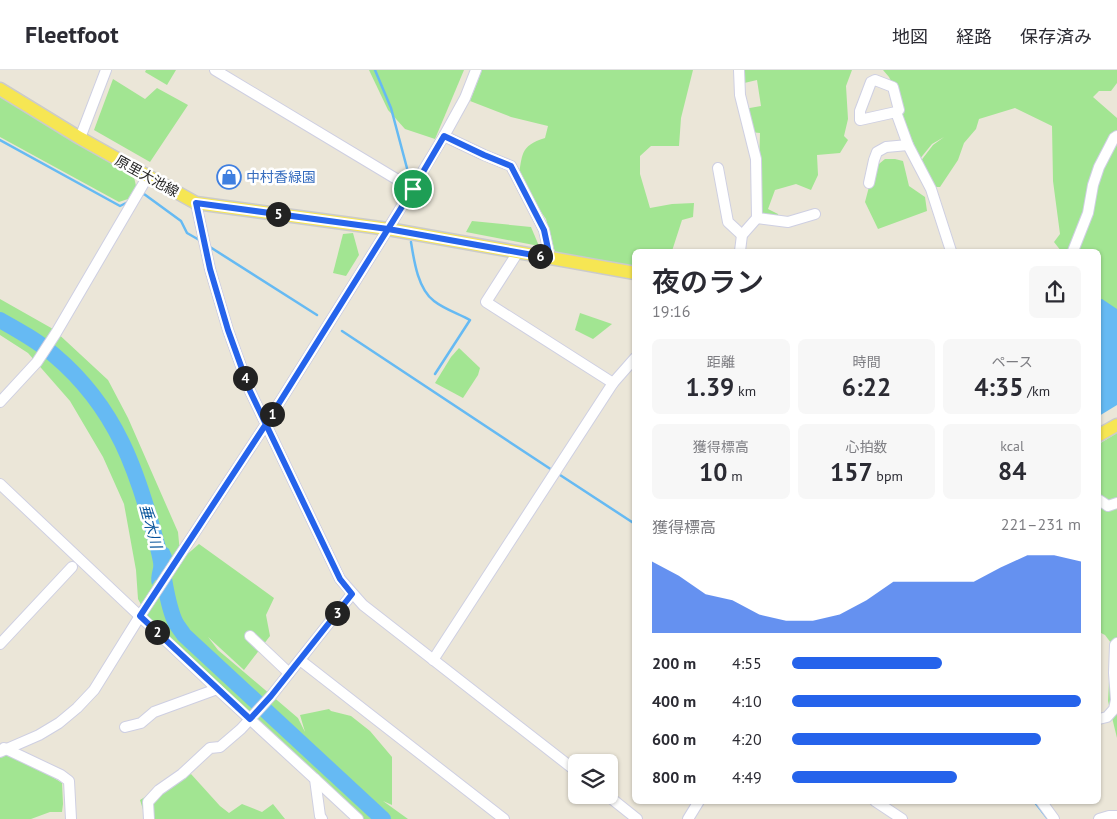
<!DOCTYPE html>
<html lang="ja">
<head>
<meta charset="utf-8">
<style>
	body { margin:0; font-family:"PT Sans","Noto Sans JP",sans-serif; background:#f7f7f7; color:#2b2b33; height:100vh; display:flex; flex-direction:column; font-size:19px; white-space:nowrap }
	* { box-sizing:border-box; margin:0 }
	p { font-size:16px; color:#7c7c81 }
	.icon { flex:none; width:28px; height:28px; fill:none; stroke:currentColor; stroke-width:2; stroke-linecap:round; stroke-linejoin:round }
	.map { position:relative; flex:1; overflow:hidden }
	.details { position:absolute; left:632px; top:179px; width:469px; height:555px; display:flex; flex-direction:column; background:#fff; border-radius:8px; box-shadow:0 1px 4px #0004 }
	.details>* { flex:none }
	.buttons { position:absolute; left:568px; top:684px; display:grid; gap:10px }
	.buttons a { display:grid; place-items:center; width:50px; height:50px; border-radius:8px; background:#fff; box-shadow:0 1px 4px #0004; font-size:25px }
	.pin { position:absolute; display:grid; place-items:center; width:42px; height:42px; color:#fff; margin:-21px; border:2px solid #fff; border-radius:50%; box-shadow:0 1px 5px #0007 }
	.km { position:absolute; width:25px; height:25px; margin:-12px; border-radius:50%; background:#222; color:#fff; font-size:14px; line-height:25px; text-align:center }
	.round { display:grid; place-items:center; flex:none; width:52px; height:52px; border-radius:8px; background:#f7f7f7 }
	.head { display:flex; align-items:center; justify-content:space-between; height:85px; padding:0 20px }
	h1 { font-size:28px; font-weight:600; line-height:38px }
	.stats { display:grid; grid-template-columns:repeat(3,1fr); gap:8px; height:85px; padding:5px 20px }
	.stats div { display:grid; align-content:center; border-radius:8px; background:#f7f7f7; text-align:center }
	.stats b { font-size:25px; font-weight:600 }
	.stats small { font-size:14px; font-weight:400 }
	.stats p { font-size:14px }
	.chart { height:140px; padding:10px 20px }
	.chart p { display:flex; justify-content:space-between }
	.chart svg { width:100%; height:90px; margin-top:5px; fill:#2563eb; opacity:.7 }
	ul { padding:0 20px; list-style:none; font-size:16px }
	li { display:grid; grid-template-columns:80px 60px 1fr; align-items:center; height:38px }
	li i { height:12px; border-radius:6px; background:#2563eb }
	header { display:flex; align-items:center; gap:30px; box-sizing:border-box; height:70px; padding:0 25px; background:#fff; border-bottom:1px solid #e1e1e2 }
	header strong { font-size:24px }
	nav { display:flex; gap:28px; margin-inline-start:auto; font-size:18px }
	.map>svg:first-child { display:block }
</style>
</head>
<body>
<header>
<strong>Fleetfoot</strong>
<nav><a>地図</a><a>経路</a><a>保存済み</a></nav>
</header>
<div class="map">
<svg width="1117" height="749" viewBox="0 0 1117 749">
	<rect width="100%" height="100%" fill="#ebe6d8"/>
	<!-- green -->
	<g fill="#a2e592">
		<path d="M146,0H176L167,15L145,2Z"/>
		<path d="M369,0H464L435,69L405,59L388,40Z"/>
		<path d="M482,0H693L681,48L679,76H651L640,86V104L650,138L672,134L694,133L693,147L682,150L672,181H635V197L556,186L546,149L518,109C523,85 519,76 545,68L548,56L511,47L470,31Z"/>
		<path d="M740,0H852L846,16L848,49L844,66L848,70L840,83L817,85L818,105L811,120L796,114L775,120L768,139L778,144L779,149L761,147L759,97L760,63L750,62L744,39L761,36L757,10L740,14Z"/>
		<path d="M883,0H1117V13L1111,21H1099L1093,27L1117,48V247L1099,236V181H1061L1054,172L1060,164L1053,111L1052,56L1015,38L979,49L976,59L964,73L958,90L940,117H935L920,92L933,75L944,67L932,74L919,90L908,75L895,19L889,7Z"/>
		<path d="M113,9L145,29L157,18L188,35L150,92L94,60Z"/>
		<path d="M0,27L134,107L136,116L128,129L119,132L0,67Z"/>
		<path d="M885,89H895L903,91L909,116L925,127L927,141L878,159L865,132L874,98Z"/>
		<path d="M472,151L531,157L539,176L466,162Z"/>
		<path d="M353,163L359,185L346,206L333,203L343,164Z"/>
		<path d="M0,229L53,259L108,310L128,348L178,462L181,494L184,487L199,474L274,528L266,545L270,566L244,600L208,567L218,580L298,648L305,662L300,645L329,639L331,641L351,646L370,661L392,687V735L383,731L408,749H362L150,551L138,529L136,500L124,434L103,387L70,331L28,283L0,265Z"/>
		<path d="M580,243L612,254L593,269L575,260Z"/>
		<path d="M459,278L480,298L478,305L463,328L435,313L451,287Z"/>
		<path d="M1117,363V668L1108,631L1111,573L1105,565L1099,562V445L1101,436L1099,424V374Z"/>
		<path d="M5,684L35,696L62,713L63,734L62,742H50L31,749H0V686Z"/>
		<path d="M191,704L220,736L229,743L242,734L262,742L273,734L285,749H146L140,730L173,710Z"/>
	</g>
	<!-- water -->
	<g fill="#66baf3">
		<path d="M1102,229L1117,239V335L1099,346V230Z"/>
		<path d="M147,453H151L156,470L169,479L172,486L152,515C149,505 156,495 154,484C153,474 149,463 147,453Z"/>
	</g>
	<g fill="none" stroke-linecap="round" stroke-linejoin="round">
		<!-- stream -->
		<g stroke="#66baf3" stroke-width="2.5">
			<path d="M375,0L391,38L408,102L405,106"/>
			<path d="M0,70L120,136L128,132"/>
			<path d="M140,126L144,124L181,151L187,163L201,171"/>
			<path d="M411,172C414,191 418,219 434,231C444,239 459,244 470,250L435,304"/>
			<path d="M210,177L317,245"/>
			<path d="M342,261L552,400"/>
			<path d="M557,403L635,454"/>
			<path d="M1034,731L1048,749"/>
		</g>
		<!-- river -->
		<path stroke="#66baf3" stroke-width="16" d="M0,250C18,260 38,271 54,285C117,338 138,402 158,478C164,501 165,527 174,549C176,555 181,560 184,565L383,749"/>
		<!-- minor casing -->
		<g stroke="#cecfe2" stroke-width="12">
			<g id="minor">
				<path d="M215,0L413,119"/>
				<path d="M739,0L740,25L756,89L757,148L742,165L740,181"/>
				<path d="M896,42L860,50V41L871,12L875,10L893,17L899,40L896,42L908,75L931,119L951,181"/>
				<path d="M444,66L484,85L511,96L544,160L550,188"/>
				<path d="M80,68L106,0"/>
				<path d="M718,98L728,152L742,165"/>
				<path d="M869,113L874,90L877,82L886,77L908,75"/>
				<path d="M196,133L210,199L228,260L250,321L340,509L363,535L576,701"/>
				<path d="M757,148L788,152L815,144"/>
				<path d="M1073,181L1088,143L1093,115L1099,97L1114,68L1117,66"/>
				<path d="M518,182L486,232L613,313"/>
				<path d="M0,332L37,292L56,263L148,106"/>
				<path d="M0,414L217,619L315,709L320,746L322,749"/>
				<path d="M1099,430L1108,436L1117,433"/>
				<path d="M250,566L289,603"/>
				<path d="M0,574L72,497"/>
				<path d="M300,590L504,749"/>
				<path d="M433,590L613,313L635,288"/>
				<path d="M1099,649L1107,647L1114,639L1116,630L1114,603L1115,575L1117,573"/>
				<path d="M125,657L141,653L154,642L217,619"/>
				<path d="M4,678L61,705L69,711L71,749"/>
				<path d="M0,682L39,665L59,653L77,638L94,620L140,546L266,354L388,159L444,66L465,28L476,0"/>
				<path d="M315,709L358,749"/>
				<path d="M607,725L637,749"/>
				<path d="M875,731L902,749"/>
				<path d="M1041,731L1054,749"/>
				<path d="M149,749L148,732L159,720L182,704L210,678L220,677L241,659L271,626L352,524"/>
				<path d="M688,749L699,731"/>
				<path d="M1099,749L1109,746H1117"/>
			</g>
		</g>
		<!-- major casing -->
		<g stroke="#cbcbcb" stroke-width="15">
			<g id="major">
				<path d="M0,19L80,68L196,133L388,159L635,203"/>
				<path d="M1099,365L1117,355"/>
			</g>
		</g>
		<!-- minor -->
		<use href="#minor" stroke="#fff" stroke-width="10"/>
		<!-- major -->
		<use href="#major" stroke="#f6e653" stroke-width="12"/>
	</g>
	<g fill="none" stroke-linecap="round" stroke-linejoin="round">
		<!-- route casing -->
		<g stroke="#fff" stroke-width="10">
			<path id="route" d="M413,119L266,354L140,546L250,649L271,626L352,524L340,509L250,321L228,260L210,199L196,133L388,159L550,188L544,160L511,96L484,85L444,66L413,119"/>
		</g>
		<!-- route -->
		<use href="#route" stroke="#2563eb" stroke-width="6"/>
	</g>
	<!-- icons -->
	<defs>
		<g id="shop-ring" transform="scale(1.25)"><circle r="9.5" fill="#fff" stroke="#3f7fe0" stroke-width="1.5"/><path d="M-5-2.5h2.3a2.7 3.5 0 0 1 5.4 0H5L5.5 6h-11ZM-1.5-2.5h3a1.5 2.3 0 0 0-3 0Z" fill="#3f7fe0"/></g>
	</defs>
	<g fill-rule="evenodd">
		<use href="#shop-ring" x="229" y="107"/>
	</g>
	<g text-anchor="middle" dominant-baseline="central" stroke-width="5" stroke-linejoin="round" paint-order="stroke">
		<!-- street labels -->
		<g font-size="14" fill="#282828" stroke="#fff">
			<text transform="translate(147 106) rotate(29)">原里大池線</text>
		</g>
		<!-- shop labels -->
		<g font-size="14" fill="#366cbe" stroke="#fff" text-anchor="start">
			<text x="246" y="107">中村香緑園</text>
		</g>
		<!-- water labels -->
		<g font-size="15" font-style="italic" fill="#08549b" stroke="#fff">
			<text transform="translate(151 456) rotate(75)">垂木川</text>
		</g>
	</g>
</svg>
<div class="buttons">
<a><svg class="icon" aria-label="layers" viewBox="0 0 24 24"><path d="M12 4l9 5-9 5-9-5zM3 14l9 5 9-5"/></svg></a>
</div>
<div class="pin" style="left:413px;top:119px;background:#1e9e55"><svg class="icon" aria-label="arrive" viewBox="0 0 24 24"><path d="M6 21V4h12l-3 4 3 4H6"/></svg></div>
<b class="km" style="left:272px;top:344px">1</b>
<b class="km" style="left:157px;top:562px">2</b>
<b class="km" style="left:337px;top:543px">3</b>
<b class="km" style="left:245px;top:308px">4</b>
<b class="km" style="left:278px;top:144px">5</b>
<b class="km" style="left:540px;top:186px">6</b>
<section class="details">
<div class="head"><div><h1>夜のラン</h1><p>19:16</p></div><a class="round"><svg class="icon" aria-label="share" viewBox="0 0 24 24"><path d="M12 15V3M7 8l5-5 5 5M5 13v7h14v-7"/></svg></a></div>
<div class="stats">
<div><p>距離</p><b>1.39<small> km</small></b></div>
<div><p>時間</p><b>6:22</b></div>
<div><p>ペース</p><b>4:35<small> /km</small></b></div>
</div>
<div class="stats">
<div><p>獲得標高</p><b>10<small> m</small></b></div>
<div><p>心拍数</p><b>157<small> bpm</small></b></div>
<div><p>kcal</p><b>84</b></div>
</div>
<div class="chart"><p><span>獲得標高</span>221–231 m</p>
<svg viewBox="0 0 160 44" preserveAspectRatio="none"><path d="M0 44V9L10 16L20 25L30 28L40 35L50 38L60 38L70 35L80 28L90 19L100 19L110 19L120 19L130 12L140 6L150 6L160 9V44z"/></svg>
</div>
<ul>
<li><b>200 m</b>4:55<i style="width:52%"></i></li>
<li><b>400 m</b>4:10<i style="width:100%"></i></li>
<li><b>600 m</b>4:20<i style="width:86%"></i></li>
<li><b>800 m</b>4:49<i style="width:57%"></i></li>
</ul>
</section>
</div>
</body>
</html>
